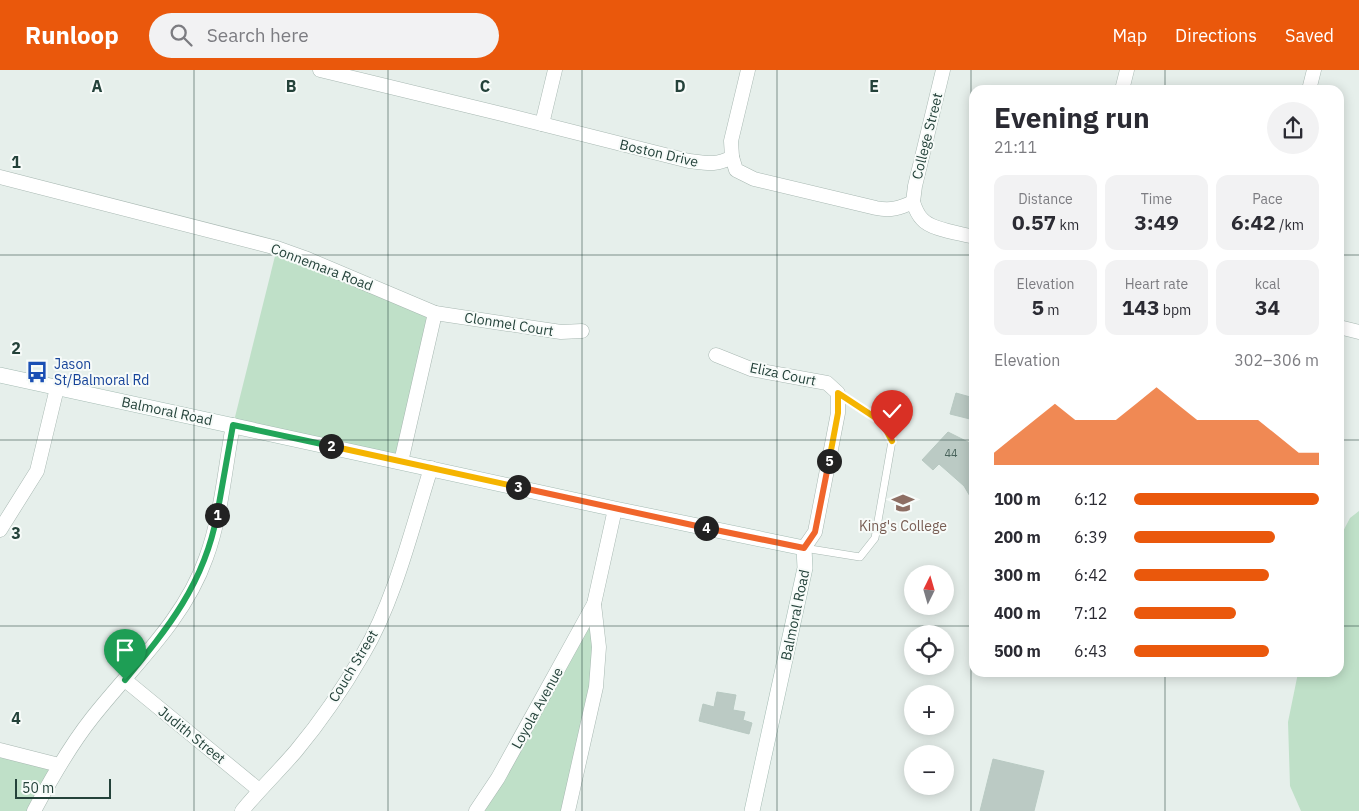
<!DOCTYPE html>
<html lang="en">
<head>
<meta charset="utf-8">
<style>
	body { margin:0; font-family:"IBM Plex Sans",sans-serif; background:#f2f2f3; color:#2b2b33; height:100vh; display:flex; flex-direction:column; font-size:19px; white-space:nowrap }
	* { box-sizing:border-box; margin:0 }
	p { font-size:16px; color:#7c7c81 }
	.icon { flex:none; width:28px; height:28px; fill:none; stroke:currentColor; stroke-width:2; stroke-linecap:round; stroke-linejoin:round }
	.map { position:relative; flex:1; overflow:hidden }
	.details { position:absolute; left:969px; top:15px; width:375px; height:592px; display:flex; flex-direction:column; background:#fff; border-radius:15px; box-shadow:0 2px 12px #0003 }
	.details>* { flex:none }
	.needle { width:32px; rotate:5deg }
	.controls { position:absolute; left:904px; top:495px; display:grid; gap:10px }
	.controls a { display:grid; place-items:center; width:50px; height:50px; border-radius:50%; background:#fff; box-shadow:0 2px 12px #0003; font-size:25px }
	.scale { position:absolute; left:15px; bottom:12px; width:96px; box-sizing:border-box; padding-left:5px; border:2px solid #24423a; border-top:0; font-size:14px; line-height:18px; white-space:nowrap; color:#24423a; -webkit-text-stroke:4px #f7fbf9; paint-order:stroke }
	.pin { position:absolute; display:grid; place-items:center; width:42px; height:42px; color:#fff; margin:-51px -21px; border-radius:50% 50% 50% 0; rotate:-45deg; box-shadow:0 0 5px #0007 }
	.pin .icon { rotate:45deg }
	.km { position:absolute; width:25px; height:25px; margin:-12px; border-radius:50%; background:#222; color:#fff; font-size:14px; line-height:25px; text-align:center }
	.round { display:grid; place-items:center; flex:none; width:52px; height:52px; border-radius:26px; background:#f2f2f3 }
	.overview { display:flex; align-items:center; justify-content:space-between; height:85px; padding:0 25px }
	h1 { font-size:28px; font-weight:700; line-height:38px }
	.stats { display:grid; grid-template-columns:repeat(3,1fr); gap:8px; height:85px; padding:5px 25px }
	.stats div { display:grid; align-content:center; border-radius:12px; background:#f2f2f3; text-align:center }
	.stats b { font-size:21px; font-weight:700 }
	.stats small { font-size:14px; font-weight:400 }
	.stats p { font-size:14px }
	.chart { height:140px; padding:10px 25px }
	.chart p { display:flex; justify-content:space-between }
	.chart svg { width:100%; height:90px; margin-top:5px; fill:#ea580c; opacity:.7 }
	ul { padding:0 25px; list-style:none; font-size:16px }
	li { display:grid; grid-template-columns:80px 60px 1fr; align-items:center; height:38px }
	li i { height:12px; border-radius:6px; background:#ea580c }
	header { display:flex; align-items:center; gap:30px; box-sizing:border-box; height:70px; padding:0 25px; background:#ea580c; color:#fff }
	header strong { font-size:24px }
	nav { display:flex; gap:28px; margin-inline-start:auto; font-size:18px }
	.search { width:350px; height:45px; background:#f2f2f3; display:flex; align-items:center; gap:12px; box-sizing:border-box; padding:0 18px; border-radius:28px; color:#7c7c81; font-size:19px }
	.map>svg:first-child { display:block }
</style>
</head>
<body>
<header>
<strong>Runloop</strong>
<div class="search"><svg class="icon" aria-label="search" viewBox="0 0 24 24"><circle cx="10" cy="10" r="6"/><path d="M15 15l6 6"/></svg>Search here</div>
<nav><a>Map</a><a>Directions</a><a>Saved</a></nav>
</header>
<div class="map">
<svg width="1359" height="741" viewBox="0 0 1359 741">
	<rect width="100%" height="100%" fill="#e6efeb"/>
	<!-- green -->
	<g fill="#bfe0c8">
		<path d="M277,178L435,243L401,392L233,355Z"/>
		<path d="M1359,441V741H1301L1290,716L1288,652L1298,603L1339,602V469L1350,448Z"/>
		<path d="M594,534L599,577L568,741H476Z"/>
		<path d="M0,680L59,695L34,741H0Z"/>
	</g>
	<!-- building -->
	<g fill="#bbcac4" stroke="#b8c9c2">
		<path d="M956,323L974,328V350L950,344Z"/>
		<path d="M948,362L974,375V433L964,416L939,394L933,400L922,390Z"/>
		<path d="M717,622L736,625L733,640L745,642L743,650L752,653L749,664L699,651L703,634L714,637Z"/>
		<path d="M993,689L1044,701L1034,741H980Z"/>
	</g>
	<g fill="none" stroke-linecap="round" stroke-linejoin="round">
		<!-- lane casing -->
		<g stroke="#a8b8b2" stroke-width="8">
			<path id="lane" d="M804,478L860,487L875,468L892,371L882,352L838,324"/>
		</g>
		<!-- street casing -->
		<g stroke="#a8b8b2" stroke-width="15">
			<g id="street">
				<path d="M320,0L506,45L689,91C706,93 716,96 732,87L736,100L754,109L876,138C891,141 900,138 913,132C915,138 917,144 922,149C931,160 960,163 974,167"/>
				<path d="M1122,20L1127,0"/>
				<path d="M1309,20L1314,0"/>
				<path d="M542,54L555,0"/>
				<path d="M732,87L731,71L748,0"/>
				<path d="M0,107L277,178L305,188L435,243L401,392"/>
				<path d="M913,132L915,116L943,0"/>
				<path d="M435,243L561,262L582,261"/>
				<path d="M1339,257L1359,262"/>
				<path d="M716,285L751,299L827,313L838,323V343L815,462L804,478"/>
				<path d="M0,460L37,401L57,318"/>
				<path d="M125,610L259,720"/>
				<path d="M0,680L59,695"/>
				<path d="M34,741C51,709 69,677 92,648C132,597 184,551 206,488C221,448 225,398 233,355"/>
				<path d="M242,741C259,720 278,702 296,681C321,651 344,617 363,584C395,530 412,458 431,398"/>
				<path d="M476,741L498,708L594,534L615,439"/>
				<path d="M568,741L596,617L599,577L594,534"/>
			</g>
		</g>
		<!-- secondary casing -->
		<g stroke="#a4bbb3" stroke-width="16">
			<path id="secondary" d="M0,305L615,439L804,478L805,498L752,741"/>
		</g>
		<!-- lane -->
		<use href="#lane" stroke="#fff" stroke-width="7"/>
		<!-- street -->
		<use href="#street" stroke="#fff" stroke-width="14"/>
		<!-- secondary -->
		<use href="#secondary" stroke="#fff" stroke-width="15"/>
	</g>
	<g fill="none" stroke-linecap="round" stroke-linejoin="round">
		<!-- split-1 casing -->
		<g stroke="#fff" stroke-width="10">
			<path id="split-1" d="M125,610C168,558 204,514 217,445"/>
		</g>
		<!-- split-2 casing -->
		<g stroke="#fff" stroke-width="10">
			<path id="split-2" d="M217,445L233,355L331,376"/>
		</g>
		<!-- split-3 casing -->
		<g stroke="#fff" stroke-width="10">
			<path id="split-3" d="M331,376L518,417"/>
		</g>
		<!-- split-4 casing -->
		<g stroke="#fff" stroke-width="10">
			<path id="split-4" d="M518,417L706,458"/>
		</g>
		<!-- split-5 casing -->
		<g stroke="#fff" stroke-width="10">
			<path id="split-5" d="M706,458L804,478L815,462L829,391"/>
		</g>
		<!-- split-6 casing -->
		<g stroke="#fff" stroke-width="10">
			<path id="split-6" d="M829,391L838,343V323L882,352L892,371"/>
		</g>
		<!-- split-1 -->
		<use href="#split-1" stroke="#22a559" stroke-width="6"/>
		<!-- split-2 -->
		<use href="#split-2" stroke="#22a559" stroke-width="6"/>
		<!-- split-3 -->
		<use href="#split-3" stroke="#f5b400" stroke-width="6"/>
		<!-- split-4 -->
		<use href="#split-4" stroke="#f0652b" stroke-width="6"/>
		<!-- split-5 -->
		<use href="#split-5" stroke="#f0652b" stroke-width="6"/>
		<!-- split-6 -->
		<use href="#split-6" stroke="#f5b400" stroke-width="6"/>
	</g>
	<!-- grid -->
	<path fill="none" stroke="#24423a" stroke-width="1" stroke-opacity="0.55" d="M194,0V741M388,0V741M582,0V741M777,0V741M971,0V741M1165,0V20M0,185H974M1339,185H1359M0,370H974M1339,370H1359M0,556H974M1339,556H1359M1165,602V741"/>
	<!-- icons -->
	<defs>
		<g id="bus-bare" transform="scale(1.725)"><path d="M-5-6H5V4H4V6H2V4H-2V6H-4V4H-5ZM-3.5-4V0h7V-4ZM-3.5 1.2v1.5H-2V1.2ZM2 1.2v1.5H3.5V1.2Z" fill="#1a4fb4" stroke="#f7fbf9" stroke-width="2.5" paint-order="stroke"/></g>
		<g id="school-bare" transform="scale(1.725)"><path d="M0-5L7-2L0 1L-7-2ZM-4 1L0 2.5L4 1V4Q0 6-4 4Z" fill="#8d6e63" stroke="#f7fbf9" stroke-width="2.5" paint-order="stroke"/></g>
	</defs>
	<g fill-rule="evenodd">
		<use href="#bus-bare" x="37" y="302"/>
		<use href="#school-bare" x="903" y="433"/>
	</g>
	<g text-anchor="middle" dominant-baseline="central" stroke-width="4" stroke-linejoin="round" paint-order="stroke">
		<!-- number labels -->
		<g font-size="11" fill="#4a645c">
			<text x="951" y="383">44</text>
		</g>
		<!-- street labels -->
		<g font-size="14" fill="#24423a" stroke="#f7fbf9">
			<text transform="translate(927 66) rotate(-76)">College Street</text>
			<text transform="translate(659 83) rotate(13)">Boston Drive</text>
			<text transform="translate(322 197) rotate(21)">Connemara Road</text>
			<text transform="translate(509 254) rotate(9)">Clonmel Court</text>
			<text transform="translate(783 304) rotate(12)">Eliza Court</text>
			<text transform="translate(167 341) rotate(12)">Balmoral Road</text>
			<text transform="translate(795 545) rotate(-78)">Balmoral Road</text>
			<text transform="translate(353 596) rotate(-59)">Couch Street</text>
			<text transform="translate(537 638) rotate(-61)">Loyola Avenue</text>
			<text transform="translate(192 665) rotate(39)">Judith Street</text>
		</g>
		<!-- transit labels -->
		<g font-size="14" fill="#164399" stroke="#f7fbf9" text-anchor="start">
			<text x="54" y="294">Jason<tspan x="54" dy="16">St/Balmoral Rd</tspan></text>
		</g>
		<!-- education labels -->
		<g font-size="14" fill="#785e54" stroke="#f7fbf9">
			<text x="903" y="456">King's College</text>
		</g>
	</g>
	<g font-size="16" text-anchor="middle" font-weight="bold" fill="#24423a" stroke="#f7fbf9" stroke-width="4" stroke-linejoin="round" paint-order="stroke">
		<text x="97" y="22">A</text>
		<text x="291" y="22">B</text>
		<text x="485" y="22">C</text>
		<text x="680" y="22">D</text>
		<text x="874" y="22">E</text>
		<text x="16" y="98">1</text>
		<text x="16" y="284">2</text>
		<text x="16" y="469">3</text>
		<text x="16" y="654">4</text>
	</g>
</svg>
<div class="controls">
<a><svg class="needle" viewBox="-14 -14 28 28"><path d="M0-13l5 13h-10z" fill="#e53935"/><path d="M0 13l5-13h-10z" fill="#7c7c81"/></svg></a>
<a><svg class="icon" aria-label="locate" viewBox="0 0 24 24"><circle cx="12" cy="12" r="6"/><path d="M12 2v4M12 18v4M2 12h4M18 12h4"/></svg></a>
<a>+</a>
<a>−</a>
</div>
<div class="scale">50 m</div>
<div class="pin" style="left:125px;top:610px;background:#1e9e55"><svg class="icon" aria-label="arrive" viewBox="0 0 24 24"><path d="M6 21V4h12l-3 4 3 4H6"/></svg></div>
<div class="pin" style="left:892px;top:371px;background:#d93025"><svg class="icon" aria-label="check" viewBox="0 0 24 24"><path d="M5 12l5 5 9-10"/></svg></div>
<b class="km" style="left:217px;top:445px">1</b>
<b class="km" style="left:331px;top:376px">2</b>
<b class="km" style="left:518px;top:417px">3</b>
<b class="km" style="left:706px;top:458px">4</b>
<b class="km" style="left:829px;top:391px">5</b>
<section class="details">
<div class="overview"><div><h1>Evening run</h1><p>21:11</p></div><a class="round"><svg class="icon" aria-label="share" viewBox="0 0 24 24"><path d="M12 15V3M7 8l5-5 5 5M5 13v7h14v-7"/></svg></a></div>
<div class="stats">
<div><p>Distance</p><b>0.57<small> km</small></b></div>
<div><p>Time</p><b>3:49</b></div>
<div><p>Pace</p><b>6:42<small> /km</small></b></div>
</div>
<div class="stats">
<div><p>Elevation</p><b>5<small> m</small></b></div>
<div><p>Heart rate</p><b>143<small> bpm</small></b></div>
<div><p>kcal</p><b>34</b></div>
</div>
<div class="chart"><p><span>Elevation</span>302–306 m</p>
<svg viewBox="0 0 160 44" preserveAspectRatio="none"><path d="M0 44V38L10 30L20 22L30 14L40 22L50 22L60 22L70 14L80 6L90 14L100 22L110 22L120 22L130 22L140 30L150 38L160 38V44z"/></svg>
</div>
<ul>
<li><b>100 m</b>6:12<i style="width:100%"></i></li>
<li><b>200 m</b>6:39<i style="width:76%"></i></li>
<li><b>300 m</b>6:42<i style="width:73%"></i></li>
<li><b>400 m</b>7:12<i style="width:55%"></i></li>
<li><b>500 m</b>6:43<i style="width:73%"></i></li>
</ul>
</section>
</div>
</body>
</html>
